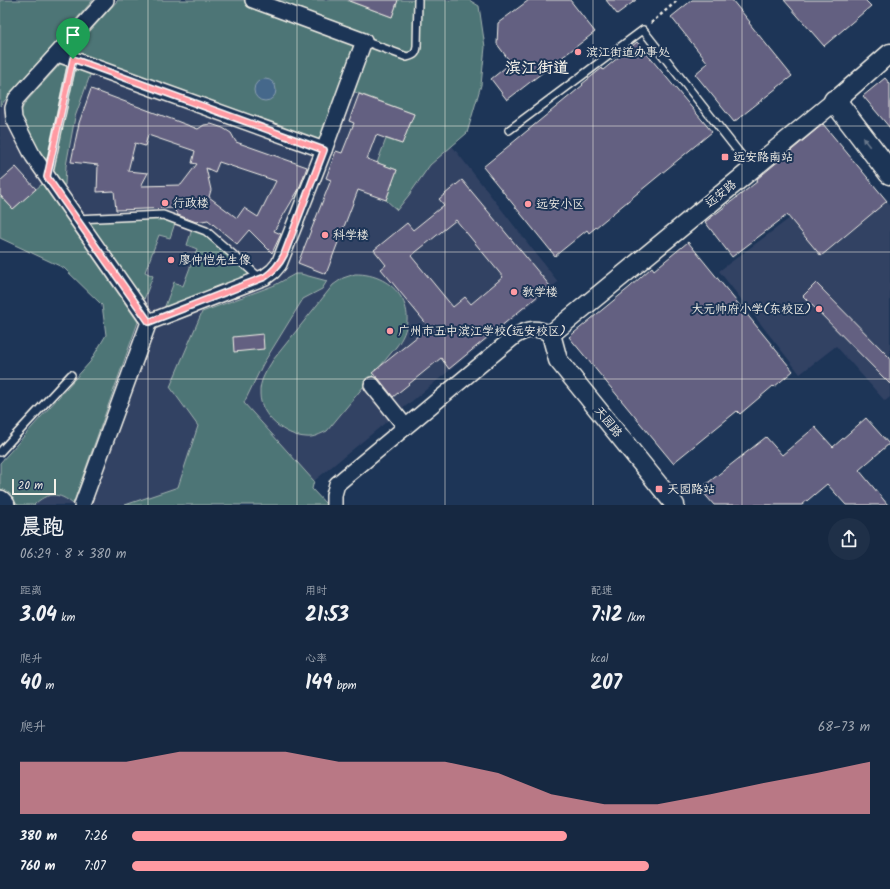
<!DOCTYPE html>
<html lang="zh">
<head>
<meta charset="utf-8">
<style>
	body { margin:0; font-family:Kalam,"LXGW WenKai TC",sans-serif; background:#1f3048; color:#f1f3f6; height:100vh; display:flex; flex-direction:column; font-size:15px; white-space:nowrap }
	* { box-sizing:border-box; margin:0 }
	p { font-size:13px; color:#9ea6b1 }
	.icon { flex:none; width:22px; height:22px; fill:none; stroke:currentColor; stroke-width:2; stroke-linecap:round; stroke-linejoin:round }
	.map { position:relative; height:505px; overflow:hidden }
	.details { display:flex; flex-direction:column; background:#162841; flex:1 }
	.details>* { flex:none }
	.scale { position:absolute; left:12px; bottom:10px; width:44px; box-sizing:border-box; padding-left:4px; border:2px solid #f4f1e8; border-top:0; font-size:11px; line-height:14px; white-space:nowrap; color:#f4f1e8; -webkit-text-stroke:3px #1d3557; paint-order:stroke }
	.pin { position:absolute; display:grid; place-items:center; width:34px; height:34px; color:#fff; margin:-41px -17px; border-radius:50% 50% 50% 0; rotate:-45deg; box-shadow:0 0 4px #0007 }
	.pin .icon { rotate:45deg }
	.round { display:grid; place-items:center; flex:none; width:42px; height:42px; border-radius:21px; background:#1f3048 }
	.overview { display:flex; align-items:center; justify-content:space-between; height:68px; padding:0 20px }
	h1 { font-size:22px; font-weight:700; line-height:30px }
	.metrics { display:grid; grid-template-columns:repeat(3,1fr); gap:6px; height:68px; padding:4px 20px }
	.metrics div { display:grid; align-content:center }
	.metrics b { font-size:20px; font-weight:700 }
	.metrics small { font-size:11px; font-weight:400 }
	.metrics p { font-size:11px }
	.chart { height:112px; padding:8px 20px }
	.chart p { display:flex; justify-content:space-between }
	.chart svg { width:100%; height:72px; margin-top:4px; fill:#ff9aa2; opacity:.7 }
	ul { padding:0 20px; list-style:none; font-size:13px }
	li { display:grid; grid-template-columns:64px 48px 1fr; align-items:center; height:30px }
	li i { height:10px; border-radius:5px; background:#ff9aa2 }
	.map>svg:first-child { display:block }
</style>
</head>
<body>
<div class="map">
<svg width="890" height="505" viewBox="0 0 890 505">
	<rect width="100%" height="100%" fill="#1d3557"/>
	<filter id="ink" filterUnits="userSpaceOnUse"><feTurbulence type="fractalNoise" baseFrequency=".025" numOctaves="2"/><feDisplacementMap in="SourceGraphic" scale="8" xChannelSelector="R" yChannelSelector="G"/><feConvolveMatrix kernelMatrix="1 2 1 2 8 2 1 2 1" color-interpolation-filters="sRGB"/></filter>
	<g filter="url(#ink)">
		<!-- built -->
		<g fill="#324264">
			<path d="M0,0H469L479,6L485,47L481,85L467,133L452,146L558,282L314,481L312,489L327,505H18L0,489V463L90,362L106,335L102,305L65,268L0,238Z"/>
			<path d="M887,201L890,204V397L885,401L836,346L800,374L719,271L790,218L822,256Z"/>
		</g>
		<!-- green -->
		<g fill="#4e7476" stroke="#a1b2af">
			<path d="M0,0H93L0,106Z"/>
			<path d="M118,0H346L392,17L398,0H469L479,6L485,47L481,85L467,133L430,165L409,195L397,210L386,200L397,170L377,163L386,139L402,144L414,114L347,89L324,150L93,67L75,117L66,166L65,185L59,187L38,154L20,113L25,103Z"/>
			<path d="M42,184L138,322L73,504C59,492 47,492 34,505H18L0,489V463L90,362L106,335L102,305L64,268L0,238V196L13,209Z"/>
			<path d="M163,215L176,220L170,238L159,235L145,272L153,276L140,310L76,219Z"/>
			<path d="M193,226L206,231L261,279L161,317L174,282L183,286L197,249L187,245Z"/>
			<path d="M295,274H301L327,281L322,289L303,299L263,364L244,403L314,481L312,489L327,505H125L178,487L198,426L170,387L202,312L275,285Z"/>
			<path d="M355,274C395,273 424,312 396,347L327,431C320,434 314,438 306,437C285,436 260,416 260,394C259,381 267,370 273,360L333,285L343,278Z"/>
		</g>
		<!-- water -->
		<circle fill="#44688b" stroke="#8a9fb0" cx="265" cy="90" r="11"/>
		<!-- building -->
		<g fill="#646181" stroke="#f4f1e8" fill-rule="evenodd">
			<path d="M349,0H398L392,17L349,1Z"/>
			<path d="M529,0H570L595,32L507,100L491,79L511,63L497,44L498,23Z"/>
			<path d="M606,0H636L617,14Z"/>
			<path d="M692,0H732L750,22L749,23L792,76L734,122L695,74L708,63L671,17Z"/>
			<path d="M784,0H865L871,6L824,46Z"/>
			<path d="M637,42L712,132L589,233L587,230L555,256L483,167L583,85L582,84L602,68L603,70Z"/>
			<path d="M885,78L890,84V128L863,96Z"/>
			<path d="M91,89L198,129L204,125L211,124L223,128L231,133L236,142L307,167L299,189L274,231L281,234L272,253L249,230L237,244L208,220L196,222L178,215L173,208L116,210L114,191L97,192L98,165L71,162L79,123ZM148,135L195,151L192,163L197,164L181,185L141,186L148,173L128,171L135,143L145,146ZM219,162L276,181L258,217L244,208L237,218L209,197L211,190L206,168L215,172Z"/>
			<path d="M359,94L414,114L402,144L376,135L367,159L397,170L386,200L358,190L326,274L298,263L331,180L326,178L336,151L342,153L354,123L349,121Z"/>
			<path d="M823,124L887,201L821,256L787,215L732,257L705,222L758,181L757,179Z"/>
			<path d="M16,167L36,189L13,209L0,195V181Z"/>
			<path d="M462,180L550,286L449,369L441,358L393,397L379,379L372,373L429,327L381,269L386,265L374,250L407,223L413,230L444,205L439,199ZM456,220L503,277L471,304L465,297L453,307L411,256Z"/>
			<path d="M688,242L793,371L774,387L773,386L740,414L737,411L673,463L569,337L630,287L652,267L654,270Z"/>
			<path d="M816,283L890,358V384L803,296Z"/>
			<path d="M263,334L264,349L234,352L233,337Z"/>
			<path d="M866,418L889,444L859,470L888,505H846L827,484L802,505H714L700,489L766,437L782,455L815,427L833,447Z"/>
		</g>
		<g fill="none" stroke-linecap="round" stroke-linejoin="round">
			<!-- service casing -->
			<g stroke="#f4f1e8" stroke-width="10">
				<g id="service">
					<path d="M364,41L407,57C414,55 416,54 417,47L418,0"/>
					<path d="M509,130L643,30L752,169"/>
					<path d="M48,176L73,59"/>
					<path d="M76,219L163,215L206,231L261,279"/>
					<path d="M0,452L71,375"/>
				</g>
			</g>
			<!-- minor casing -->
			<g stroke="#f4f1e8" stroke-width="18">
				<g id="minor">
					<path d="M58,54L324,150"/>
					<path d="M149,322L265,277L273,271L279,264L324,150L364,41L253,0"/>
					<path d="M372,385L405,426"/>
					<path d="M82,505L149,322L33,156L14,119L13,108L16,99L106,0"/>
					<path d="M334,505V495L337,484L515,336C529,328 536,327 551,334"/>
				</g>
			</g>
			<!-- tertiary casing -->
			<g stroke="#f4f1e8" stroke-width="21">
				<path id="tertiary" d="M675,505L558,360L551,334L835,101L890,53"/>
			</g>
			<!-- secondary casing -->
			<g stroke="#f4f1e8" stroke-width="24">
				<path id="secondary" d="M0,501L4,505"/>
			</g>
			<!-- trunk casing -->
			<g stroke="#f4f1e8" stroke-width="25">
				<path id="trunk" d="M835,101L890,173"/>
			</g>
			<!-- path -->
			<path stroke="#f4f1e8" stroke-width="2.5" stroke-dasharray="3 3" stroke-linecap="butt" d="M651,23L678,0"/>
			<!-- service -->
			<use href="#service" stroke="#1d3557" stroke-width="7"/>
			<!-- minor -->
			<use href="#minor" stroke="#1d3557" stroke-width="15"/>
			<!-- tertiary -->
			<use href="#tertiary" stroke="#1d3557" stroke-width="18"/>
			<!-- secondary -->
			<use href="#secondary" stroke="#1d3557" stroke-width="21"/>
			<!-- trunk -->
			<use href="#trunk" stroke="#1d3557" stroke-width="22"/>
		</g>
		<!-- one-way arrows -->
		<defs><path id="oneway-solid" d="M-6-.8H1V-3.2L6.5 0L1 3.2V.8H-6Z"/></defs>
		<use fill="#68778a" href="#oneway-solid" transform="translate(866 142) rotate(-128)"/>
	</g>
	<g fill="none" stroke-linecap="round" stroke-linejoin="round" filter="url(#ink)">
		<!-- route casing -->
		<g stroke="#fff" stroke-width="8">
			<path id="route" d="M73,59L324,150L284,255C279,265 274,271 265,277L149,322L47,177Z"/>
		</g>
		<!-- route -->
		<use href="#route" stroke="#ff9aa2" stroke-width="5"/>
	</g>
	<!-- grid -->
	<path fill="none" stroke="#f4f1e8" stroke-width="1" stroke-opacity="0.55" d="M148,0V505M297,0V505M445,0V505M593,0V505M742,0V505M0,126H890M0,252H890M0,379H890"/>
	<!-- markers -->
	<g fill="#ff9aa2" stroke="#1d3557" stroke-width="1.5">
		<circle cx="578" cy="52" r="4"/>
		<rect x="721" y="153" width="8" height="8" rx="2"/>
		<circle cx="165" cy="203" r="4"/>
		<circle cx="528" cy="204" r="4"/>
		<circle cx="325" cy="235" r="4"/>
		<circle cx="171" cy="260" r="4"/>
		<circle cx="514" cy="292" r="4"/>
		<circle cx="819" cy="309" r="4"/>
		<circle cx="390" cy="331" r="4"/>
		<rect x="655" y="485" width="8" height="8" rx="2"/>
	</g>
	<g text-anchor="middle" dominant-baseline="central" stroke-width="4" stroke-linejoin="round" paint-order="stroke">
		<!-- poi labels -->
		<g font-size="12" fill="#f4f1e8" stroke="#1d3557" text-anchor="start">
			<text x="586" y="52">滨江街道办事处</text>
			<text x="733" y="157">远安路南站</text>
			<text x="173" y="203">行政楼</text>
			<text x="536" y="204">远安小区</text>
			<text x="333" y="235">科学楼</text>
			<text x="179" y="260">廖仲恺先生像</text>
			<text x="522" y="292">教学楼</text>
			<text x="811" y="309" text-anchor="end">大元帅府小学(东校区)</text>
			<text x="398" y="331">广州市五中滨江学校(远安校区)</text>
			<text x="667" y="489">天园路站</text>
		</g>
		<!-- street labels -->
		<g font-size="12" fill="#f4f1e8" stroke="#1d3557">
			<text transform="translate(721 194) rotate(-39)">远安路</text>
			<text transform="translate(608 422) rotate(51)">天园路</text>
		</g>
		<!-- district labels -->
		<g font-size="16" font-weight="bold" fill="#f4f1e8" stroke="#1d3557">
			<text x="537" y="68">滨江街道</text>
		</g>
	</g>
</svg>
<div class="scale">20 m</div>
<div class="pin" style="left:73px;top:59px;background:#1e9e55"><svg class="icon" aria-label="arrive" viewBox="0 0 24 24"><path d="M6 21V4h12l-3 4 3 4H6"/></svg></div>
</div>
<section class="details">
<div class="overview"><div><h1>晨跑</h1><p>06:29 · 8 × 380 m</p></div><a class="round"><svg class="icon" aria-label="share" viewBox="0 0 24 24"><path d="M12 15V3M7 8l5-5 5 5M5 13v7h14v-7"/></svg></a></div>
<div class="metrics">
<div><p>距离</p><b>3.04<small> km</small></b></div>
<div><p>用时</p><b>21:53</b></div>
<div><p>配速</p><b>7:12<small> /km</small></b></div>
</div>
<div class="metrics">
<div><p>爬升</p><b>40<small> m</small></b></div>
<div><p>心率</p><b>149<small> bpm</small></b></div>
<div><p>kcal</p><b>207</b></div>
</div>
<div class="chart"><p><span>爬升</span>68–73 m</p>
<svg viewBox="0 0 160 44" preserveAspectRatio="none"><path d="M0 44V12L10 12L20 12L30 6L40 6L50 6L60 12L70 12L80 12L90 19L100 32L110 38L120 38L130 32L140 25L150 19L160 12V44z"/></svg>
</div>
<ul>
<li><b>380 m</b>7:26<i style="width:59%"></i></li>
<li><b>760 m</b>7:07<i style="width:70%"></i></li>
</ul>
</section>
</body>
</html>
